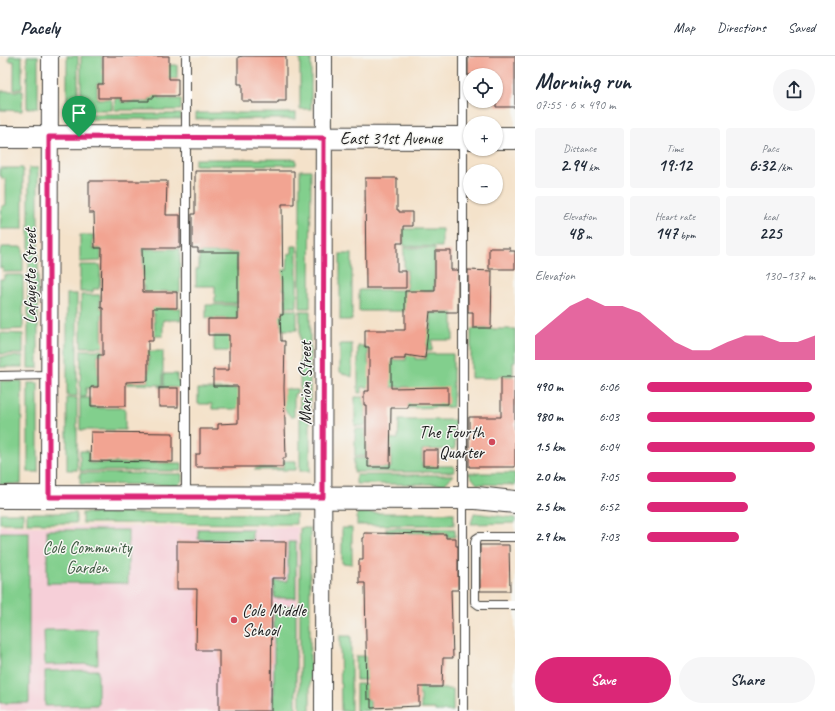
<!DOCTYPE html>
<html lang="en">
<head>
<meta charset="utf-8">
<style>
	body { margin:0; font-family:Caveat,sans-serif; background:#f6f6f7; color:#1f2937; height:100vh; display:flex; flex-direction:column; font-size:15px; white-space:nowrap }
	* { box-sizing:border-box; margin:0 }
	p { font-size:13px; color:#747a83 }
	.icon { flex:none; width:22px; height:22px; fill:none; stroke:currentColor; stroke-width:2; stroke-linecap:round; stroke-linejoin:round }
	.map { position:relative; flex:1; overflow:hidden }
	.details { display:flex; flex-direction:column; background:#fff; width:320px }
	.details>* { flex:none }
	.fabs { position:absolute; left:463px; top:12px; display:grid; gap:8px }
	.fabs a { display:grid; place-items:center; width:40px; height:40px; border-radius:50%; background:#fff; box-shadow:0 1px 3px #0004; font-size:20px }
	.pin { position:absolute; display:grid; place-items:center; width:34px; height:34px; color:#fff; margin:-41px -17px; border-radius:50% 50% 50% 0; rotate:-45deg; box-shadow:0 0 4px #0007 }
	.pin .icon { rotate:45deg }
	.round { display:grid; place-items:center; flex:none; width:42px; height:42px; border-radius:21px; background:#f6f6f7 }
	.headline { display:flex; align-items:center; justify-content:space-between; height:68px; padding:0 20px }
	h1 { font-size:22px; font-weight:800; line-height:30px }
	.figures { display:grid; grid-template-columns:repeat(3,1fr); gap:6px; height:68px; padding:4px 20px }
	.figures div { display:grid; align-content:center; border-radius:4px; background:#f6f6f7; text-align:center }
	.figures b { font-size:17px; font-weight:800 }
	.figures small { font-size:11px; font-weight:400 }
	.figures p { font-size:11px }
	.chart { height:112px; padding:8px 20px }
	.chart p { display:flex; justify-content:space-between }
	.chart svg { width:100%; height:72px; margin-top:4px; fill:#db2777; opacity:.7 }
	.action { display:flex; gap:8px; margin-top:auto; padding:8px 20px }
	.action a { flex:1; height:46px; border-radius:24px; background:#db2777; color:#fff; font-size:16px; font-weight:800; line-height:46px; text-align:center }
	.action a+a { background:#f6f6f7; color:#1f2937 }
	ul { padding:0 20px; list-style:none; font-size:13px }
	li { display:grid; grid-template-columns:64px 48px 1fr; align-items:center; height:30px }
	li i { height:10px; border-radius:5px; background:#db2777 }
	header { display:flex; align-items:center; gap:24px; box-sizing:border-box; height:56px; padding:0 20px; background:#fff; border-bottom:1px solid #e0e1e3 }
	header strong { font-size:19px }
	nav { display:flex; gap:22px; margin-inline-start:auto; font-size:14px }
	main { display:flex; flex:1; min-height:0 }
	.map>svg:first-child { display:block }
</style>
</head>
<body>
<header>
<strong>Pacely</strong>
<nav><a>Map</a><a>Directions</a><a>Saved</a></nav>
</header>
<main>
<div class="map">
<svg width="515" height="655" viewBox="0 0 515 655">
	<rect width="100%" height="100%" fill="#f6f6f2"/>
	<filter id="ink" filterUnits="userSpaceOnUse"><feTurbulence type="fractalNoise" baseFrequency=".025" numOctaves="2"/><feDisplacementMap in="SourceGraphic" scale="8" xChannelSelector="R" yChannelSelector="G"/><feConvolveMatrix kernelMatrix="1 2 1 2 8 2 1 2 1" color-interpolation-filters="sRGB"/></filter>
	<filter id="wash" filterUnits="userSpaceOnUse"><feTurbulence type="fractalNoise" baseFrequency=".012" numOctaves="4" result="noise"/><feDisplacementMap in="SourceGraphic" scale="16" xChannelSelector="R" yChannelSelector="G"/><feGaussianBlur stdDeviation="0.9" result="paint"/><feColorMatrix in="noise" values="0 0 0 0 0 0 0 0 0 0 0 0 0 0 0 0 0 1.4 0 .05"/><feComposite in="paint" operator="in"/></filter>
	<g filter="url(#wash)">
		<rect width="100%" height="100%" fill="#f4e2ca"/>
		<!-- built -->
		<path fill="#f6cfd8" d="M0,470L298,471L297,655H0Z"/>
		<!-- green -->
		<g fill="#82cf8d" stroke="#4f7654">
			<path d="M9,0H22V33H14V5H9Z"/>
			<rect x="27" y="0" width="11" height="52"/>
			<rect x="67" y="0" width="11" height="54"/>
			<path d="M81,0H102V12H124L104,27H97V43H109L112,45V54H81Z"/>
			<rect x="300" y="2" width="11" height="51"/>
			<path d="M149,9H177V23H159V43H181V54H114L115,42H121V46H149L150,42H153V26Z"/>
			<path d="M1,35H23L22,55L0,54Z"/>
			<rect x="196" y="57" width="100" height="6"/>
			<rect x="82" y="58" width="99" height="5"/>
			<path d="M296,103V109H195V103Z"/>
			<path d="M0,112H23V173H0L2,150L6,149V123H2V120H0Z"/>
			<rect x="29" y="112" width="9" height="104"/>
			<path d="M300,114H311L310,252H300Z"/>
			<path d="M402,173H442V191L404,190Z"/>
			<path d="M80,179H93V193H101V205L80,206Z"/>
			<path d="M292,190H297V251H286L285,233H242V214H287L288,198L292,197Z"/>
			<path d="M2,191H23V216H3V212H0V194L2,193Z"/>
			<path d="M404,192H435L434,234L420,235V260L405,255H359V234H407V214H404Z"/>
			<path d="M143,193H180V236L160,235L159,252H181V264H163V280H155L154,258H139L144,252V230H101V219H143Z"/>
			<path d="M199,197H237V214H242V237L237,238V247H215V230H196V213H199Z"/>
			<rect x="340" y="198" width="12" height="66"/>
			<path d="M80,209H101L99,233H93V236H80Z"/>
			<rect x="28" y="218" width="10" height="94"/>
			<path d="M4,219H23V273L0,274V223H4Z"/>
			<rect x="67" y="238" width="10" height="102"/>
			<path d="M81,239H100V252H107V258H102V284H113L115,291H81Z"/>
			<path d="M206,249H237V269H228V263L206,262Z"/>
			<path d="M283,254H297V274H282V269H278V259H283Z"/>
			<rect x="300" y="255" width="10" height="160"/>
			<path d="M423,257H453V284H432V295H427V288H418L424,273H431V261H423Z"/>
			<path d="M471,273H515V305L513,306V320H498V322H471Z"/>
			<path d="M0,277L23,278V298H0Z"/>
			<path d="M214,280H237L235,295H214Z"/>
			<path d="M340,288H352V321L340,316Z"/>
			<path d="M358,290H364V292L368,293V308H392L393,304H406V298H415V303H426V298H453V351L408,352V348L413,334L408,331H362V337H358Z"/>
			<path d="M81,294H112L110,298H98V324H103V331L91,330L90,332H86V341H80Z"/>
			<path d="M135,295H163V329L121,328V326H148L149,300H137Z"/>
			<path d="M23,300V311H0V301Z"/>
			<path d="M164,318H177V325H183V332L159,331V330H164Z"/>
			<path d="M0,325H22L21,428H0Z"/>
			<rect x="28" y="327" width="10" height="89"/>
			<path d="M198,333H297V337L294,338V361H291L281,349L240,350L236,353H212V348H198Z"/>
			<path d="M355,341H364V350H368V353H365L366,370H355Z"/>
			<rect x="67" y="342" width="10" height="72"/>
			<path d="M80,342H90L91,352H125V374H80Z"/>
			<path d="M399,364H455V393L422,394V410H454V416H354V402H365V404H367L368,412H391V388H366V400H355V373H366V382L398,383Z"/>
			<path d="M80,395H88L89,407H182V415H80Z"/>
			<path d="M284,405H296V414H255V412H283Z"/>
			<path d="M80,417L182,418V425L178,429L80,428Z"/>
			<path d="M468,417H515V429L477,428Z"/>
			<path d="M356,419H453L445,428H356Z"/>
			<rect x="0" y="457" width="23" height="10"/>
			<rect x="27" y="457" width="49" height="10"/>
			<path d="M82,457L296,458V468L82,467Z"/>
			<rect x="357" y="457" width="97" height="12"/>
			<path d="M474,457L515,462V467L471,468Z"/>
			<rect x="300" y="472" width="10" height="183"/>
			<path d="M342,472H352V508L342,507Z"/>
			<path d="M386,472L455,473V481H447V477H432V481H423V477H409L408,480H400V476H386Z"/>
			<path d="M198,473H252V484L198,483Z"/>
			<rect x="47" y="474" width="81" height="53"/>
			<rect x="0" y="476" width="29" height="171"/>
			<path d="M288,486H296V542H274V525H288Z"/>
			<rect x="274" y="550" width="22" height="105"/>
			<path d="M97,573L98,608L45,609L44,574Z"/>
			<path d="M340,580H351V655H341Z"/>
			<path d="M356,600H366V613H371V624H356Z"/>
			<path d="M98,614V649L45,650V615Z"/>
			<path d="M419,626L424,633H453V655H435V653H421V639H404Z"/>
			<path d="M356,628H370V632L366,633V644H370V654L356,655Z"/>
		</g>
		<g id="blocks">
			<!-- building -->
			<g fill="#f2a492">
				<path d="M103,0H169V23H178V40H153V42H149V45H122V42H98V28H103Z"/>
				<path d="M243,0H286V45H278V47H252V45H242V28H238V1Z"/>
				<path d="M468,0H515V51H496V19H468Z"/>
				<path d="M195,115H294V148H282L283,259H280L281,285H285L284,332L286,402H283V411H196V398H200V373H218V368L238,367V330H213V314H229V279H208V263H238V196H198V192H192V158H195Z"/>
				<path d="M365,122H397V154H399V156H412V170H403V187H397V215H406V232H366Z"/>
				<path d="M89,125H167L166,159H180V192H142L143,236H177V252H153V285H148V325L126,326V350H91V331H98V299H103V252H101L102,192H95L94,157H89Z"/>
				<path d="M489,192H510V195H515V213H489Z"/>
				<path d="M435,195H451V214H458V256H430L425,302L405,299V303H391V332L448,331V348H408V352H391L390,411H368V403H366V349H364V335H369V291H365V274H405V235H435Z"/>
				<path d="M468,214L492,215L491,272H473V256H468Z"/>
				<path d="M501,321H515V411H469V361H501Z"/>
				<rect x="159" y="332" width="19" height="19"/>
				<path d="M91,376L173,377V406L90,405Z"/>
				<rect x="423" y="394" width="15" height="16"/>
				<path d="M364,477L446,478V482H456V490H458V534H451L453,602H443L442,631H419V650L371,652V643H367L365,527H359V504H363V482H364Z"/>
				<path d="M177,485L286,486L285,522H272L271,655H219V594H196L197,533H177Z"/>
				<path d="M480,489H509L510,535H480Z"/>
			</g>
		</g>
	</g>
	<g filter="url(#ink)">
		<use href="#blocks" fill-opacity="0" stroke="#3c3a36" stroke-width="1"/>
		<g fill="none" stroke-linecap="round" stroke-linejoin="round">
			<!-- service casing -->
			<g stroke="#3c3a36" stroke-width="10">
				<g id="service">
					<path d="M0,320L49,319"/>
					<path d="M186,440V0"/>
					<path d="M515,481H479L476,483L475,487V546L479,549H515"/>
					<path d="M463,655V0"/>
				</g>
			</g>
			<!-- minor casing -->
			<g stroke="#3c3a36" stroke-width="18">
				<g id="minor">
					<path d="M49,441L50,0"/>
					<path d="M323,655L324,0"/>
				</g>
			</g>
			<!-- secondary casing -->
			<g stroke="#3c3a36" stroke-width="24">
				<g id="secondary">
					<path d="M0,81L470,82"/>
					<path d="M496,82H515"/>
					<path d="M0,441L476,442L515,446"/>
				</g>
			</g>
			<!-- service -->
			<use href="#service" stroke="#fff" stroke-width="8"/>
			<!-- minor -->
			<use href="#minor" stroke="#fff" stroke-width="16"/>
			<!-- secondary -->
			<use href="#secondary" stroke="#fff" stroke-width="22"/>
		</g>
	</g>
	<g fill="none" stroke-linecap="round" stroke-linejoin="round" filter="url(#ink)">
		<!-- route casing -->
		<g stroke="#fff" stroke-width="8">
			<path id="route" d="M49,81L324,82L323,441H49Z"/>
		</g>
		<!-- route -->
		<use href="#route" stroke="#db2777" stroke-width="5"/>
	</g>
	<!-- markers -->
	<g fill="#d1495b" stroke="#f6f6f2" stroke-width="1.5">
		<circle cx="492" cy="386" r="4"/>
		<circle cx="234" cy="564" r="4"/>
	</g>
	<g text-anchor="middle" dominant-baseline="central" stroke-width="3" stroke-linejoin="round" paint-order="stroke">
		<!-- street labels -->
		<g font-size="17" fill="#1c1c1c" stroke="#f6f6f2">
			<text x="391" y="82">East 31st Avenue</text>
			<text transform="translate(30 220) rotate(-90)">Lafayette Street</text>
			<text transform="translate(305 327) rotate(-90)">Marion Street</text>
		</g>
		<!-- poi labels -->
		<g font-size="17" fill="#1c1c1c" stroke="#f6f6f2" text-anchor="end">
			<text x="484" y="376">The Fourth<tspan x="484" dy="20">Quarter</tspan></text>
			<text x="242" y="554" text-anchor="start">Cole Middle<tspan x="242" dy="20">School</tspan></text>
		</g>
		<!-- park labels -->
		<g font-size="17" fill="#405b44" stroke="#f6f6f2">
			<text x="87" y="491">Cole Community<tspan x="87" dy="20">Garden</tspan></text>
		</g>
	</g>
</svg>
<div class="fabs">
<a><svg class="icon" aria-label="locate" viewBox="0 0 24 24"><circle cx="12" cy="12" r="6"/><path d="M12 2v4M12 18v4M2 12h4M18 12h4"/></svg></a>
<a>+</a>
<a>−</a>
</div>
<div class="pin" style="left:79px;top:81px;background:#1e9e55"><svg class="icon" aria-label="arrive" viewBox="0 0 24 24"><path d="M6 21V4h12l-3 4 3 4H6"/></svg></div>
</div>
<section class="details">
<div class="headline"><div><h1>Morning run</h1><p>07:55 · 6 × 490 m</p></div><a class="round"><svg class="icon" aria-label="share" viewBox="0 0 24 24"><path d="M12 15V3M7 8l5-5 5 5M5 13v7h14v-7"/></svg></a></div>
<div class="figures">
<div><p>Distance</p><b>2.94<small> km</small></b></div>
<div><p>Time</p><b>19:12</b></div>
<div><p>Pace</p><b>6:32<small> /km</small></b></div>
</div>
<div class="figures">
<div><p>Elevation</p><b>48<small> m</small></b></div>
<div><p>Heart rate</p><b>147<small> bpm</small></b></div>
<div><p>kcal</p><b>225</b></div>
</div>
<div class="chart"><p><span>Elevation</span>130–137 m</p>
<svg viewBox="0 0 160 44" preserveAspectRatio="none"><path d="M0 44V29L10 20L20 11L30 6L40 11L50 11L60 15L70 24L80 33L90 38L100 38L110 33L120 29L130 29L140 33L150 33L160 29V44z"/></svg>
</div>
<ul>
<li><b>490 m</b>6:06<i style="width:98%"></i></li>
<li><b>980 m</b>6:03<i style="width:100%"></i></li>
<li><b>1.5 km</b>6:04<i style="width:100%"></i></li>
<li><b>2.0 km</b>7:05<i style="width:53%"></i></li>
<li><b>2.5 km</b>6:52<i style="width:60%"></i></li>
<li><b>2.9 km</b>7:03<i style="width:55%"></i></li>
</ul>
<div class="action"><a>Save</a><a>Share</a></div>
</section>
</main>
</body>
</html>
